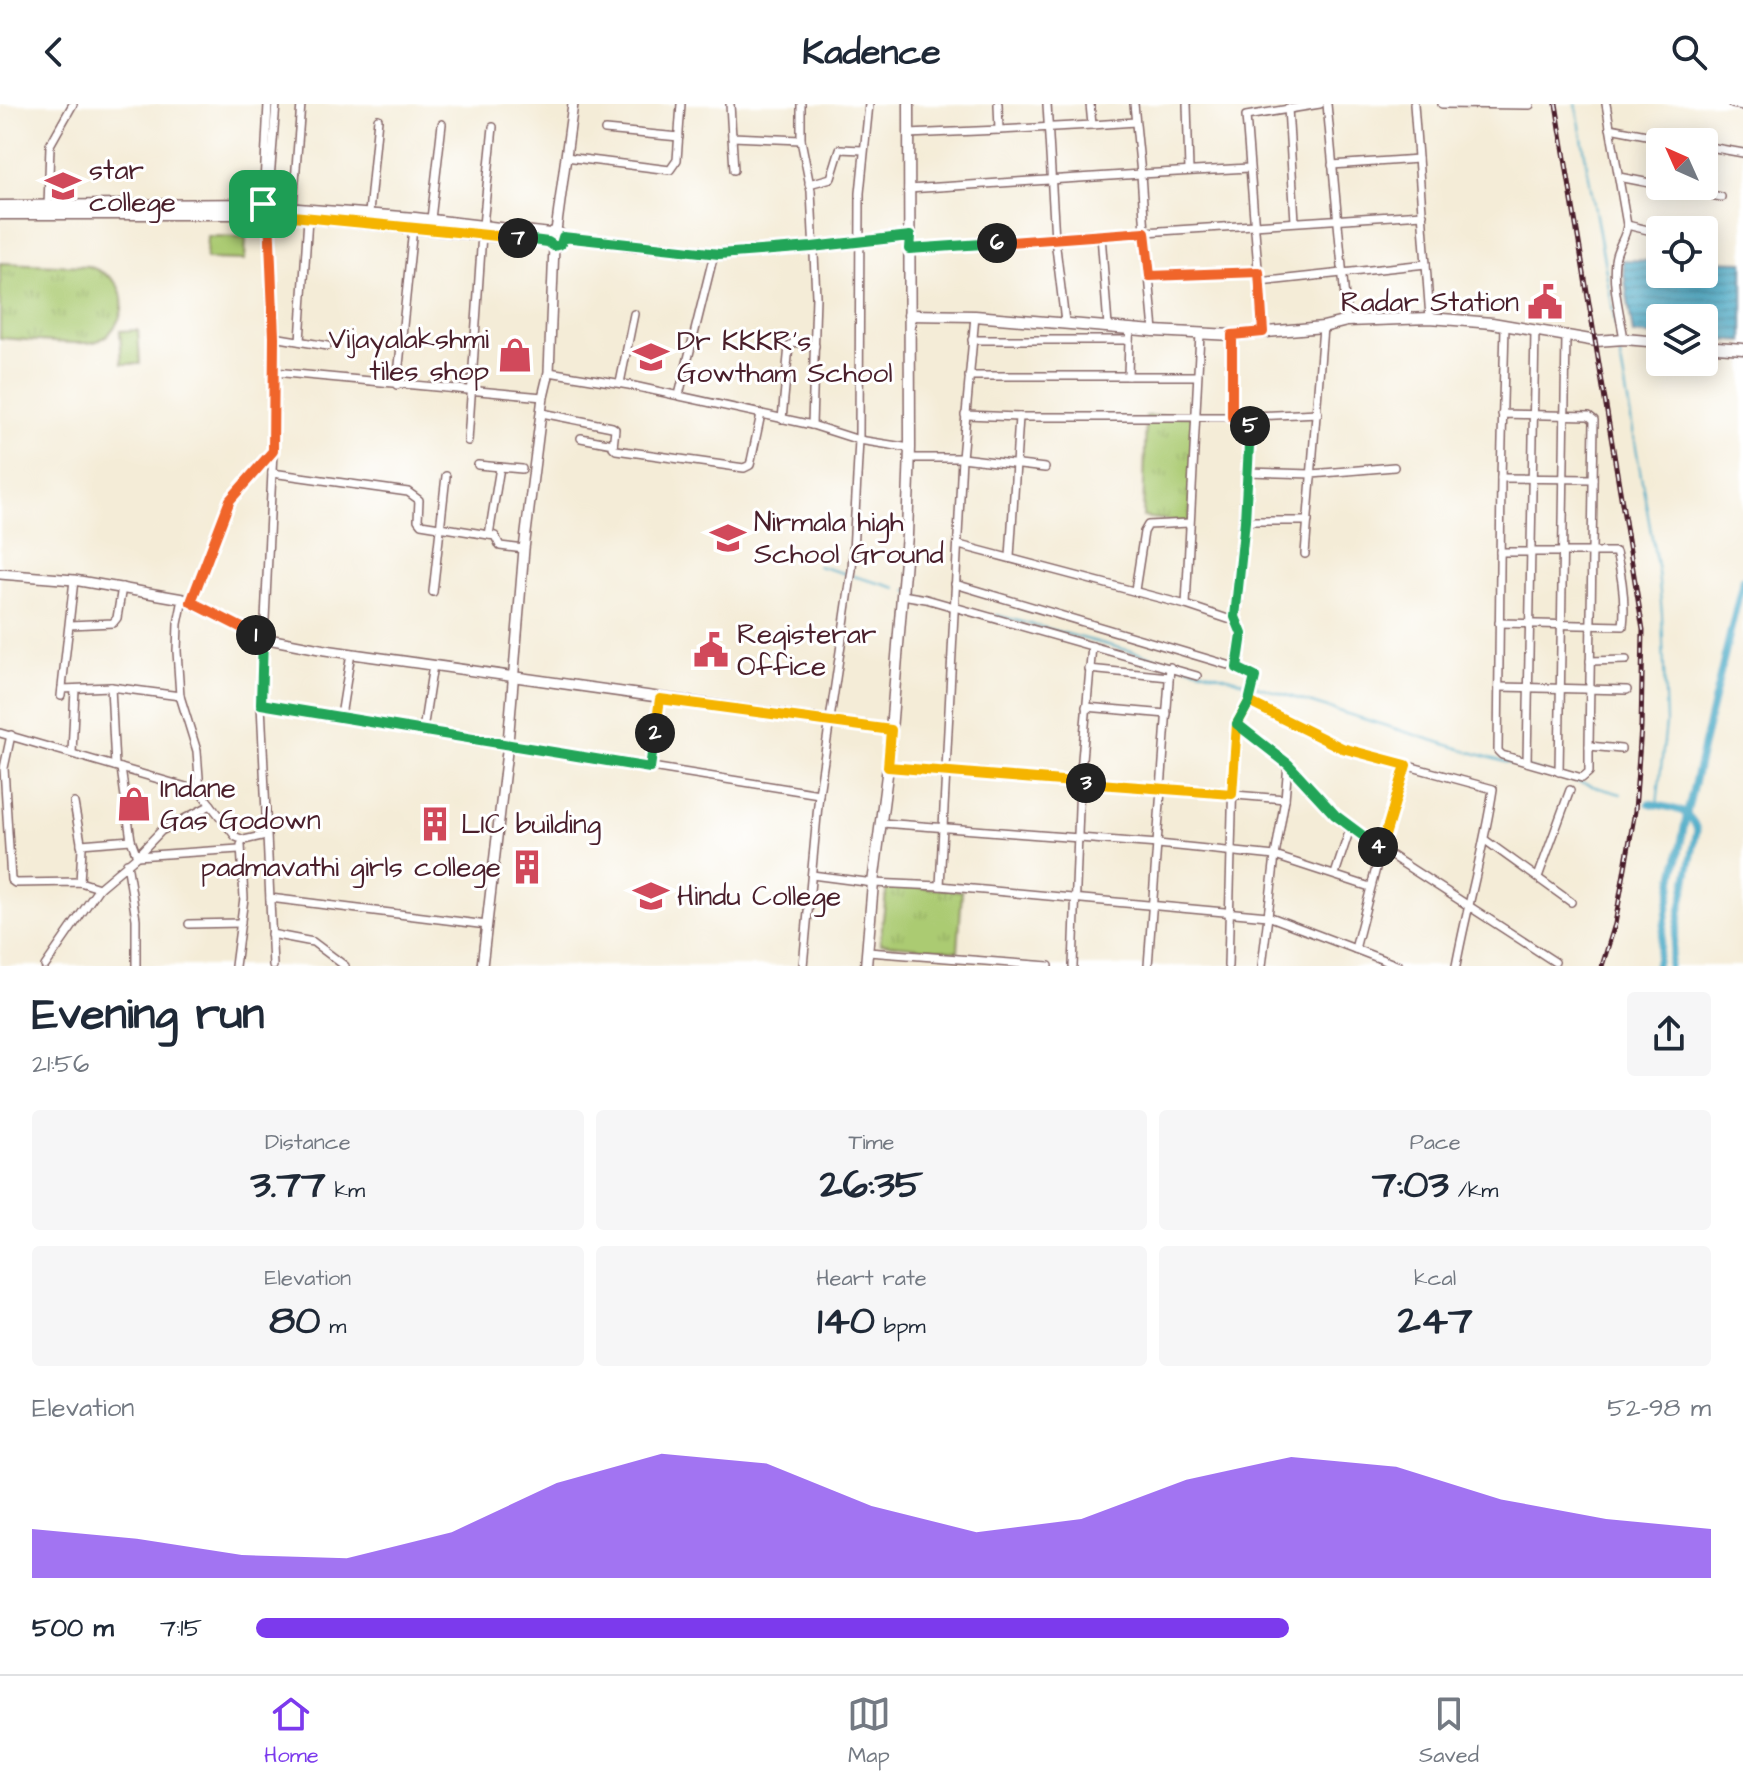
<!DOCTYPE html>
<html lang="en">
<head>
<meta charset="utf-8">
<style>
	body { margin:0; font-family:"Architects Daughter",sans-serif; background:#f6f6f7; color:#1f2937; height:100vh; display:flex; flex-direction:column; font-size:30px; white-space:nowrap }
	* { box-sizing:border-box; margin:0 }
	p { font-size:26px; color:#747a83 }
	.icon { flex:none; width:44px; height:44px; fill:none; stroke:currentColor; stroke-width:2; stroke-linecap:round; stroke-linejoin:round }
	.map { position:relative; height:862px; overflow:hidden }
	.drawer { display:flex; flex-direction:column; background:#fff; flex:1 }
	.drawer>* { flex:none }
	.needle { width:52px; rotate:315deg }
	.tools { position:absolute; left:1646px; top:24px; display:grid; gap:16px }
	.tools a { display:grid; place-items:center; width:72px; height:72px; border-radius:8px; background:#fff; box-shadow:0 4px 20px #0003; font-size:40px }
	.pin { position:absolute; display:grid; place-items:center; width:68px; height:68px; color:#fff; margin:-34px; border-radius:16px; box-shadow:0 4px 12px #0006 }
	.km { position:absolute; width:40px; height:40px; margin:-20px; border-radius:50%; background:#222; color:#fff; font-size:22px; line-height:40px; text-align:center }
	.round { display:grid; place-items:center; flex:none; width:84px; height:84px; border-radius:8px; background:#f6f6f7 }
	.overview { display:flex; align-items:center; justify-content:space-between; height:136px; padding:0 32px }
	h1 { font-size:44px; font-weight:800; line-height:60px }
	.figures { display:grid; grid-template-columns:repeat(3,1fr); gap:12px; height:136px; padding:8px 32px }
	.figures div { display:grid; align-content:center; border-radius:8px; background:#f6f6f7; text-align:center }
	.figures b { font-size:40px; font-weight:800 }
	.figures small { font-size:22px; font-weight:400 }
	.figures p { font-size:22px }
	.chart { height:224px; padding:16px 32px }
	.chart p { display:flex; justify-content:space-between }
	.chart svg { width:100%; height:144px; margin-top:8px; fill:#7c3aed; opacity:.7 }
	ul { padding:0 32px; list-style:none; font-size:26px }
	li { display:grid; grid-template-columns:128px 96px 1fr; align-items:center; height:60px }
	li i { height:20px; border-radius:10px; background:#7c3aed }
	header { display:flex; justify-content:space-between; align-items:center; height:104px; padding:0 32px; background:#fff; font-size:36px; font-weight:800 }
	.tabs { display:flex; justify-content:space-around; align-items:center; height:112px; border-top:2px solid #e0e1e3; background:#fff; font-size:22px; color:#747a83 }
	.tabs a { display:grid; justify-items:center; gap:4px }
	.tabs .active { color:#7c3aed }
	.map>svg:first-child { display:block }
</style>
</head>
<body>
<header><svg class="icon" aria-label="back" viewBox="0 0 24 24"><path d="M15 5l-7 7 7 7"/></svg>Kadence<svg class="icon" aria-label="search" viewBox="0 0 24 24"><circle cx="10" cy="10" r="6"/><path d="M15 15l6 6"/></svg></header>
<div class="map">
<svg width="1743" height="862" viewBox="0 0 1743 862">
	<defs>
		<pattern id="park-tufts" width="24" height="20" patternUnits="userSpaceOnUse" patternTransform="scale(2)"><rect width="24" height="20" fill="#abcb72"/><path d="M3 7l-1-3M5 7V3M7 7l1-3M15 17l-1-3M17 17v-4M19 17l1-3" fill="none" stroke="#95ae63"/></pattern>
		<pattern id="water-rules" width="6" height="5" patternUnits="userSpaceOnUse" patternTransform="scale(2)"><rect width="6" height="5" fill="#44a7c4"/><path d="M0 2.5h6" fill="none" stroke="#3b879f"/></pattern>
	</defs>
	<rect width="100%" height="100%" fill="#fff"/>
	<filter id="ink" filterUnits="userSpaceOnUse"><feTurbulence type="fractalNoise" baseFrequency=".0125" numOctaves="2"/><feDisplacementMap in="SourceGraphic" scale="16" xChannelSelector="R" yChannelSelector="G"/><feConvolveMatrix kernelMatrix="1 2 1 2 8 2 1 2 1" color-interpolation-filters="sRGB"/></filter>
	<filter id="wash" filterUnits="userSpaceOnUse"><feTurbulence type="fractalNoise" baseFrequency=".006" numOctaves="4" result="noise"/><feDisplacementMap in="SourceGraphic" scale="32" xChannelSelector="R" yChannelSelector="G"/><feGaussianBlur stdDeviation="1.8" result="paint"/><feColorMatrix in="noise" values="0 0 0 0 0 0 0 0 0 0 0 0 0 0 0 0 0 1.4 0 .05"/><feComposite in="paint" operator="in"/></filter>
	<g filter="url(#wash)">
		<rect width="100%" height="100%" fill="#f4ecd7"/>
		<!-- park -->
		<g fill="url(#park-tufts)" stroke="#7a754e" stroke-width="2">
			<path d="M0,159L88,162C104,168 120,176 122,194C125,212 112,233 94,238C74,242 23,235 0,234Z"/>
			<path d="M1146,312H1196L1189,419L1143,413Z"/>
			<path d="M887,781L962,787L958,847L880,839Z"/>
		</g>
		<!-- pitch -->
		<g fill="#abcb72" stroke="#7a754e" stroke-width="2">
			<path d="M207,132L246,133L245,156L206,155Z"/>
			<path d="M138,226L140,260H122L120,227Z"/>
		</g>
		<!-- water -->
		<path fill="url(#water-rules)" stroke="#476378" stroke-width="2" d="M1622,156L1660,157V170H1704V157L1743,158V238L1704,235V214H1660V232L1633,230Z"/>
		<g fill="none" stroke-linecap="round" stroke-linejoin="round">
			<!-- stream -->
			<g stroke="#44a7c4" stroke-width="2">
				<path d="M1576,0L1617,229"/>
				<path d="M1618,241L1658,468L1662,510L1666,619L1657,701"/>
				<path d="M818,462L847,470"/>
				<path d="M853,472L897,484"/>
				<path d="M907,487L920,490"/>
				<path d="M996,511L1224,572L1487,653L1621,690"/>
			</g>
			<!-- canal -->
			<g stroke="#44a7c4" stroke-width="7">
				<path d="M1649,699C1671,705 1690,703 1697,726L1669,862"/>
				<path d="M1656,862L1687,709L1743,475"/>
			</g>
		</g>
	</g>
	<g filter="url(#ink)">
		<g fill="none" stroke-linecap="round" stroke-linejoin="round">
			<!-- minor casing -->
			<g stroke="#866767" stroke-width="10">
				<g id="minor">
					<path d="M730,0L732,33L801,36"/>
					<path d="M801,0V36L811,87L816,192L812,321"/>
					<path d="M1047,0L1055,135L1065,218"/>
					<path d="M1187,0L1189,67"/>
					<path d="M1327,0L1347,217"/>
					<path d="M1414,0L1430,214"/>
					<path d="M1442,0L1530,1"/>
					<path d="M1606,0L1627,121C1626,135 1616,143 1615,157C1612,182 1620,210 1624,235"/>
					<path d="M1732,0L1743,2"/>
					<path d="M1288,4L1295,117"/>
					<path d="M1092,21L1135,18"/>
					<path d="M1610,24L1683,38"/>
					<path d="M605,26L679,33"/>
					<path d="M999,26L1092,21L1090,0"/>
					<path d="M908,30L999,26L998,0"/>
					<path d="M732,33L734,66"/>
					<path d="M1704,42L1743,49"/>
					<path d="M566,53L670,66L677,56L681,0"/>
					<path d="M1332,61L1418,55"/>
					<path d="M1619,73L1660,81"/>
					<path d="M809,80L831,74L840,45L863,46"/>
					<path d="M1667,82L1721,93"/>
					<path d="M908,85L1141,70L1134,0"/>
					<path d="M263,100L268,0"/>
					<path d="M268,100L276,0"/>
					<path d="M48,103L50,41L73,0"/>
					<path d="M293,103L301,0"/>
					<path d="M369,109L378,15"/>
					<path d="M269,113L274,233L273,347L261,600L273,862"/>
					<path d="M431,115L442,20"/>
					<path d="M483,121L493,23"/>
					<path d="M1627,121L1660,129"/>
					<path d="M1101,131L1108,222"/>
					<path d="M1704,138L1711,140"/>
					<path d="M909,145L1145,128L1141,70L1249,64"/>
					<path d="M1150,172L1259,168"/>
					<path d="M1259,178L1426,160"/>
					<path d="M1154,227L1145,128L1423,110"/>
					<path d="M1263,228L1246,12L1320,0"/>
					<path d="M274,233L327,242"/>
					<path d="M972,236H1129L1130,225"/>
					<path d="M300,237L308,114"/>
					<path d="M274,268L543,293"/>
					<path d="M549,268L629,281L812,321L859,336L910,344"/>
					<path d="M969,272H1197"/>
					<path d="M1128,272L1129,236"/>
					<path d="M620,279L634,210"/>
					<path d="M397,281L413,124"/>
					<path d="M679,291L714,150"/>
					<path d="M542,309L612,323L615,325L613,343L616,346L744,364L750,361L751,357L761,310"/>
					<path d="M1502,310L1589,312L1594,316L1589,642V668L1582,674L1502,651L1498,647L1501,374L1505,222"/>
					<path d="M965,311L1019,313H1232V231"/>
					<path d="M1232,313L1318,309"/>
					<path d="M782,315L789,242L795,238L815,242"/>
					<path d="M581,334L613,340"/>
					<path d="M468,337L482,130"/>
					<path d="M910,354H962L1045,364"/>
					<path d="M478,361L522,365"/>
					<path d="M1248,368L1312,370L1394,363"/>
					<path d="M272,369L408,388L419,396L418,416L421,420L495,432L500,442L524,445"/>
					<path d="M1501,374L1593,375"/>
					<path d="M1245,417H1308"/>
					<path d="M489,431L500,363"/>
					<path d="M959,441L1186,501L1200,230"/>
					<path d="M1305,450L1323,223"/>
					<path d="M1010,453L1019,313"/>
					<path d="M955,480L1228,561"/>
					<path d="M1135,486L1144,428L1148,421L1189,419"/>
					<path d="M433,488L446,372"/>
					<path d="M902,491L926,495L1197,572"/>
					<path d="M183,495L178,520L177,547L180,592L197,647L200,687"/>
					<path d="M191,498L230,396L273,347"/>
					<path d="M1186,501L1228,515H1232L1237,509L1250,314"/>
					<path d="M1235,513L1242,530L1237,564L1255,573L1249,598"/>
					<path d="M1499,519L1623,522C1626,497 1622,472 1616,448H1500"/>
					<path d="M70,521L113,519L117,514L122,483"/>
					<path d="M1590,557L1626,556"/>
					<path d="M1089,565L1169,573"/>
					<path d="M111,583L115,662"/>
					<path d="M1499,583L1627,586"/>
					<path d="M62,585L111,583L180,592"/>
					<path d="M61,592L74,476"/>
					<path d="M261,600L819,690"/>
					<path d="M1086,603L1167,610"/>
					<path d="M341,612L351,549"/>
					<path d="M1237,620L1249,598L1342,644L1493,685C1484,745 1467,803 1456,862"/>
					<path d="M423,626L433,561"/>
					<path d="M0,629L200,687L236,733L244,736L266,731"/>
					<path d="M11,631L4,664L11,776L15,779L80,778L99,784"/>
					<path d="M1589,642L1621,645"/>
					<path d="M72,649L75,585"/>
					<path d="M1527,658L1535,227"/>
					<path d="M888,663L1285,695L1288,660"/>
					<path d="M121,664L131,736L137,752L161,727L211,701"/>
					<path d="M650,664L660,595"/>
					<path d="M1559,668L1566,232"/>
					<path d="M1285,695L1275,752L1370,783"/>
					<path d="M74,699L82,744L80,778"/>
					<path d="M882,719L1158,740L1275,752L1268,812L1355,845"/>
					<path d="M1485,736L1571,798"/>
					<path d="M81,740L131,736"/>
					<path d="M127,759L136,815V862"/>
					<path d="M1335,770L1350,725"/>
					<path d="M812,771L873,779L940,782L1268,812L1262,862"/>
					<path d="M1538,773L1570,686"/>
					<path d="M940,782L962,354L975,212"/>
					<path d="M270,794L487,821"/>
					<path d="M189,820L241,819"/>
					<path d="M271,830L313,838L345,862"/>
					<path d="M868,848L1049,862"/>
					<path d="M45,862L99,784L137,752L239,745"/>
					<path d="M235,862L244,794L241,741"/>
					<path d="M803,862L819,690L852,466L859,336L860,89L869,0"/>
					<path d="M1073,862L1080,678L1092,542"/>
					<path d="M1148,862L1170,563"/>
					<path d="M1228,862L1233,671L1237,620L1288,660L1323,700L1350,725L1555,858"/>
					<path d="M1399,862L1355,845L1381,745L1406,661"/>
				</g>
			</g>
			<!-- tertiary casing -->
			<g stroke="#866767" stroke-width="12">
				<g id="tertiary">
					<path d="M556,127L573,0"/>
					<path d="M0,470L74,476L183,495L263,534L325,546L891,626"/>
					<path d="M482,862L508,639L524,445L543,293L549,268L554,142"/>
				</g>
			</g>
			<!-- secondary casing -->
			<g stroke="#866767" stroke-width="13">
				<g id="secondary">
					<path d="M0,102L261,100"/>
					<path d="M272,103L415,114L550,130"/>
					<path d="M0,110H258"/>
					<path d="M272,110L548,138"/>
					<circle cx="555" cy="135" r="7"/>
					<path d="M563,133L719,150L812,143L910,132"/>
					<path d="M909,211L975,212L1154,227L1232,231L1323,223L1347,217L1430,214L1492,219L1596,237L1624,235L1660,238"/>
					<path d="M1704,242L1743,245"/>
					<path d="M866,862L873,779L888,663L907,431L910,344L909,0"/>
				</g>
			</g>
			<!-- minor -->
			<use href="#minor" stroke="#fff" stroke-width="7"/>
			<!-- tertiary -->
			<use href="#tertiary" stroke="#fff" stroke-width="9"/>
			<!-- secondary -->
			<use href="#secondary" stroke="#fff" stroke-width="10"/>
			<!-- rail casing -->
			<g stroke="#4a1f2b" stroke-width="5">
				<path id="rail" d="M1556,0L1643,526L1641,623L1635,707L1615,820L1602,862"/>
			</g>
			<!-- rail -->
			<use href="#rail" stroke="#fff" stroke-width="2" stroke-dasharray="6" stroke-linecap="butt"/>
		</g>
	</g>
	<g fill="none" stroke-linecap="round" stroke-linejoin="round" filter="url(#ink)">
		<!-- split-1 casing -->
		<g stroke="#fff" stroke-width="16">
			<path id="split-1" d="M256,531L191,498L230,396L273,347L274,233L269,113L273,106L269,100H263"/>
		</g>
		<!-- split-2 casing -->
		<g stroke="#fff" stroke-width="16">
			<path id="split-2" d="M256,531L263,534L261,600L650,664L655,629"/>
		</g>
		<!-- split-3 casing -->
		<g stroke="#fff" stroke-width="16">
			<path id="split-3" d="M655,629L660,595L891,626L888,663L1086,679"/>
		</g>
		<!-- split-4 casing -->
		<g stroke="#fff" stroke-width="16">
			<path id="split-4" d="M1086,679L1232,690L1237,620L1249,598L1342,644L1406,661L1381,745L1378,743"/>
		</g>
		<!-- split-5 casing -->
		<g stroke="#fff" stroke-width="16">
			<path id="split-5" d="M1250,322L1245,417L1235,513L1242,530L1237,564L1255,573L1249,598L1237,620L1288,660L1335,711L1378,743"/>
		</g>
		<!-- split-6 casing -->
		<g stroke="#fff" stroke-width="16">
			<path id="split-6" d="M997,139L1145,128L1150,172L1259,168L1263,228L1232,231V313L1250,314V322"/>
		</g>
		<!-- split-7 casing -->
		<g stroke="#fff" stroke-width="16">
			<path id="split-7" d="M518,134L548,138L554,142L561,140L563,133L719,150L812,143L910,132L909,145L997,139"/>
		</g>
		<!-- split-8 casing -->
		<g stroke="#fff" stroke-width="16">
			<path id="split-8" d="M263,100L258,106L259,111L264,114L272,110L518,134"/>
		</g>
		<!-- split-1 -->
		<use href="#split-1" stroke="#f0652b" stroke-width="10"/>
		<!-- split-2 -->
		<use href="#split-2" stroke="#22a559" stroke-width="10"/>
		<!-- split-3 -->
		<use href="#split-3" stroke="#f5b400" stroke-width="10"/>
		<!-- split-4 -->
		<use href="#split-4" stroke="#f5b400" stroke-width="10"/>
		<!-- split-5 -->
		<use href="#split-5" stroke="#22a559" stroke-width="10"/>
		<!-- split-6 -->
		<use href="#split-6" stroke="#f0652b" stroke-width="10"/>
		<!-- split-7 -->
		<use href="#split-7" stroke="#22a559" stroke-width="10"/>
		<!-- split-8 -->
		<use href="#split-8" stroke="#f5b400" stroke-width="10"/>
	</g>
	<!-- icons -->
	<defs>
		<g id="university-bare" transform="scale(2.76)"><path d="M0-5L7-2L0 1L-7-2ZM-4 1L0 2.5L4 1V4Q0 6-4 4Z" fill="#d1495b" stroke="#fff" stroke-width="2.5" paint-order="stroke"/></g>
		<g id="civic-bare" transform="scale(2.76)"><path d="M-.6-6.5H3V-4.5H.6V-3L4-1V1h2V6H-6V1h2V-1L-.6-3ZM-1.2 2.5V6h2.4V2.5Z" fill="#d1495b" stroke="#fff" stroke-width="2.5" paint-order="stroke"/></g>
		<g id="shop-bare" transform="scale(2.76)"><path d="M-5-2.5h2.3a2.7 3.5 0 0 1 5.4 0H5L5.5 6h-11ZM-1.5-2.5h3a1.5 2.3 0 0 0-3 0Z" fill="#d1495b" stroke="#fff" stroke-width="2.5" paint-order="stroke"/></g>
		<g id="school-bare" transform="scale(2.76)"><path d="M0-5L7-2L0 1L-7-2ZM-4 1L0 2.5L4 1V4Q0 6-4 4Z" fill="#d1495b" stroke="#fff" stroke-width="2.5" paint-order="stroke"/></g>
		<g id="building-bare" transform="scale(2.76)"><path d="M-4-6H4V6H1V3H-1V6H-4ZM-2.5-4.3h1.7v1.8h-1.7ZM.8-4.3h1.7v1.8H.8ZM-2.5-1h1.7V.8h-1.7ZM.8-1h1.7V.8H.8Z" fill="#d1495b" stroke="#fff" stroke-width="2.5" paint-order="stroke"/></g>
	</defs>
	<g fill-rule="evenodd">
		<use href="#university-bare" x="63" y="82"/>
		<use href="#civic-bare" x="1545" y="198"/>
		<use href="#shop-bare" x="515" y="251"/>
		<use href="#school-bare" x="651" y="253"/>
		<use href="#school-bare" x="728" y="434"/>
		<use href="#civic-bare" x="711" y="546"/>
		<use href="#shop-bare" x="134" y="700"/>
		<use href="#building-bare" x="435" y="720"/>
		<use href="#building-bare" x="527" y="763"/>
		<use href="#university-bare" x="651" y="792"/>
	</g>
	<g text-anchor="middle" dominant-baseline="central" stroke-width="6" stroke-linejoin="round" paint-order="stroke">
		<!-- poi labels -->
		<g font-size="28" fill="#4a1f2b" stroke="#fff" text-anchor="start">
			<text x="89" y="66">star<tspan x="89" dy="32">college</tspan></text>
			<text x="1519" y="198" text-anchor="end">Radar Station</text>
			<text x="489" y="235" text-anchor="end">Vijayalakshmi<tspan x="489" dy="32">tiles shop</tspan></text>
			<text x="677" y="237">Dr KKKR's<tspan x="677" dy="32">Gowtham School</tspan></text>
			<text x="754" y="418">Nirmala high<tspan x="754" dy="32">School Ground</tspan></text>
			<text x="737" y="530">Registerar<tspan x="737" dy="32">Office</tspan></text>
			<text x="160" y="684">Indane<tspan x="160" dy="32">Gas Godown</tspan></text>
			<text x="461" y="720">LIC building</text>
			<text x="501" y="763" text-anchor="end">padmavathi girls college</text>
			<text x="677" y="792">Hindu College</text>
		</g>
	</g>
</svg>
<div class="tools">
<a><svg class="needle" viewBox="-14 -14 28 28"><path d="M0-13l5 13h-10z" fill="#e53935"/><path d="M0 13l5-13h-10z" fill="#747a83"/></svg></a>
<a><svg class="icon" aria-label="locate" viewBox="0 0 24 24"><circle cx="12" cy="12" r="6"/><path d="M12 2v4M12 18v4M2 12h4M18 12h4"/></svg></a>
<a><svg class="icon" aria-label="layers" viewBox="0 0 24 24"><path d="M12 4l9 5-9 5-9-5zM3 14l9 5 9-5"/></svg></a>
</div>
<div class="pin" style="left:263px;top:100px;background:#1e9e55"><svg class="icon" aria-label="arrive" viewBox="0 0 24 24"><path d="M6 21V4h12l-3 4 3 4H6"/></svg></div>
<b class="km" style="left:256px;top:531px">1</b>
<b class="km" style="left:655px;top:629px">2</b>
<b class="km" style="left:1086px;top:679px">3</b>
<b class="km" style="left:1378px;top:743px">4</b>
<b class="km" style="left:1250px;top:322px">5</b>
<b class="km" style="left:997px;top:139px">6</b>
<b class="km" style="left:518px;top:134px">7</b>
</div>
<section class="drawer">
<div class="overview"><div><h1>Evening run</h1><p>21:56</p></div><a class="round"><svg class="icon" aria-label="share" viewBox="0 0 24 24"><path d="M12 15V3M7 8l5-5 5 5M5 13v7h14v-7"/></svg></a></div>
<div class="figures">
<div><p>Distance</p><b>3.77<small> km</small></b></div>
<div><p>Time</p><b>26:35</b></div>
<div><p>Pace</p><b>7:03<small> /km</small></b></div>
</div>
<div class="figures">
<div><p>Elevation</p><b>80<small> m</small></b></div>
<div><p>Heart rate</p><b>140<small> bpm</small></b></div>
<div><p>kcal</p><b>247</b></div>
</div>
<div class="chart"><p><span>Elevation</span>52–98 m</p>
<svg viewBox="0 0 160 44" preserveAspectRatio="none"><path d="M0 44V29L10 32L20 37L30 38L40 30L50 15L60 6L70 9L80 22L90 30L100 26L110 14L120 7L130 10L140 20L150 26L160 29V44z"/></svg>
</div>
<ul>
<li><b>500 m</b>7:15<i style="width:71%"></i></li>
</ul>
</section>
<nav class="tabs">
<a class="active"><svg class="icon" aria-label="home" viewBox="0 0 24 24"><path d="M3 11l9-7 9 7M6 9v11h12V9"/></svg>Home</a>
<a><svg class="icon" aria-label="map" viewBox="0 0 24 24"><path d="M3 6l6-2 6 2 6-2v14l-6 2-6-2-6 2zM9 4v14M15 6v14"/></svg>Map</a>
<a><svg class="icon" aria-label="saved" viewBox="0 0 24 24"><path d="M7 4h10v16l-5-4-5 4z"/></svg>Saved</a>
</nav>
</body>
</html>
